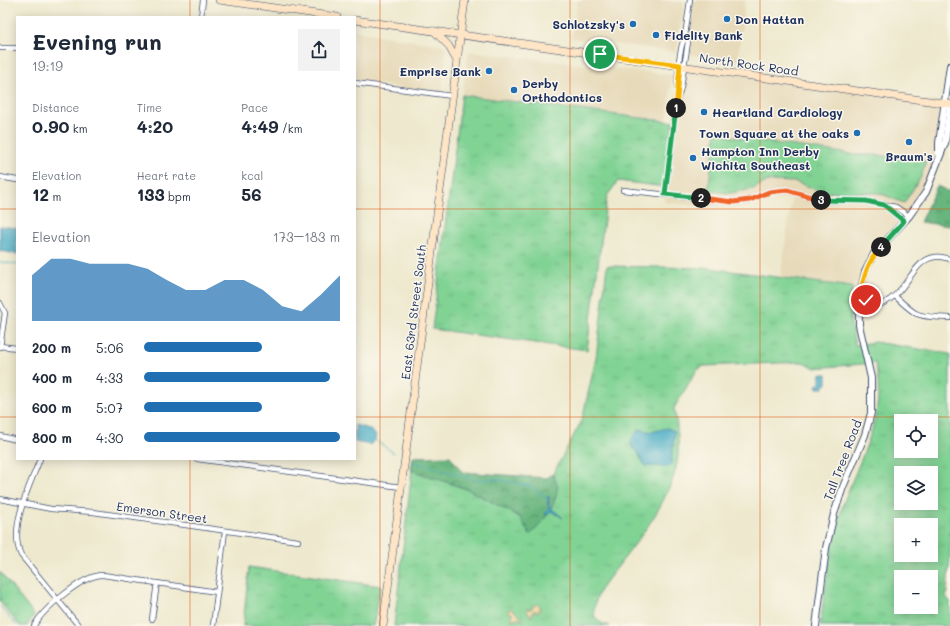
<!DOCTYPE html>
<html lang="en">
<head>
<meta charset="utf-8">
<style>
	body { margin:0; font-family:Mali,sans-serif; background:#f2f2f3; color:#1f2937; height:100vh; display:flex; flex-direction:column; font-size:15px; white-space:nowrap }
	* { box-sizing:border-box; margin:0 }
	p { font-size:13px; color:#747a83 }
	.icon { flex:none; width:22px; height:22px; fill:none; stroke:currentColor; stroke-width:2; stroke-linecap:round; stroke-linejoin:round }
	.map { position:relative; flex:1; overflow:hidden }
	.panel { position:absolute; left:16px; top:16px; width:340px; height:444px; display:flex; flex-direction:column; background:#fff; border-radius:0px; box-shadow:0 2px 10px #0003 }
	.panel>* { flex:none }
	.controls { position:absolute; left:894px; top:414px; display:grid; gap:8px }
	.controls a { display:grid; place-items:center; width:44px; height:44px; border-radius:0px; background:#fff; box-shadow:0 2px 10px #0003; font-size:20px }
	.pin { position:absolute; display:grid; place-items:center; width:34px; height:34px; color:#fff; margin:-17px; border:2px solid #fff; border-radius:50%; box-shadow:0 1px 4px #0007 }
	.km { position:absolute; width:20px; height:20px; margin:-10px; border-radius:50%; background:#222; color:#fff; font-size:11px; line-height:20px; text-align:center }
	.round { display:grid; place-items:center; flex:none; width:42px; height:42px; border-radius:0px; background:#f2f2f3 }
	.overview { display:flex; align-items:center; justify-content:space-between; height:68px; padding:0 16px }
	h1 { font-size:22px; font-weight:700; line-height:30px }
	.stats { display:grid; grid-template-columns:repeat(3,1fr); gap:6px; height:68px; padding:4px 16px }
	.stats div { display:grid; align-content:center }
	.stats b { font-size:17px; font-weight:700 }
	.stats small { font-size:11px; font-weight:400 }
	.stats p { font-size:11px }
	.chart { height:112px; padding:8px 16px }
	.chart p { display:flex; justify-content:space-between }
	.chart svg { width:100%; height:72px; margin-top:4px; fill:#1f6fb2; opacity:.7 }
	ul { padding:0 16px; list-style:none; font-size:13px }
	li { display:grid; grid-template-columns:64px 48px 1fr; align-items:center; height:30px }
	li i { height:10px; border-radius:5px; background:#1f6fb2 }
	.map>svg:first-child { display:block }
</style>
</head>
<body>
<div class="map">
<svg width="950" height="626" viewBox="0 0 950 626">
	<defs>
		<pattern id="grass-tufts" width="24" height="20" patternUnits="userSpaceOnUse"><rect width="24" height="20" fill="#81d394"/><path d="M3 7l-1-3M5 7V3M7 7l1-3M15 17l-1-3M17 17v-4M19 17l1-3" fill="none" stroke="#6fb582"/></pattern>
		<pattern id="forest-crowns" width="20" height="18" patternUnits="userSpaceOnUse"><rect width="20" height="18" fill="#68b57e"/><path d="M2 6a3 3 0 1 1 6 0M12 15a3 3 0 1 1 6 0" fill="none" stroke="#55946a"/></pattern>
		<pattern id="sand-dots" width="8" height="8" patternUnits="userSpaceOnUse"><rect width="8" height="8" fill="#eeda9e"/><path d="M2 2h.1M6 6h.1" fill="none" stroke="#ccbb8a" stroke-width="1.8" stroke-linecap="round"/></pattern>
	</defs>
	<rect width="100%" height="100%" fill="#fbf7ec"/>
	<filter id="ink" filterUnits="userSpaceOnUse"><feTurbulence type="fractalNoise" baseFrequency=".025" numOctaves="2"/><feDisplacementMap in="SourceGraphic" scale="8" xChannelSelector="R" yChannelSelector="G"/><feConvolveMatrix kernelMatrix="1 2 1 2 8 2 1 2 1" color-interpolation-filters="sRGB"/></filter>
	<filter id="wash" filterUnits="userSpaceOnUse"><feTurbulence type="fractalNoise" baseFrequency=".012" numOctaves="4" result="noise"/><feDisplacementMap in="SourceGraphic" scale="16" xChannelSelector="R" yChannelSelector="G"/><feGaussianBlur stdDeviation="0.9" result="paint"/><feColorMatrix in="noise" values="0 0 0 0 0 0 0 0 0 0 0 0 0 0 0 0 0 1.4 0 .05"/><feComposite in="paint" operator="in"/></filter>
	<g filter="url(#wash)">
		<rect width="100%" height="100%" fill="#eee9ce"/>
		<!-- built -->
		<g fill="#e7daba">
			<path d="M578,0H664L684,3L676,52L571,38Z"/>
			<path d="M694,0H745L738,60L686,54Z"/>
			<path d="M355,31L445,46L446,50L442,95L355,80Z"/>
			<path d="M469,51L672,75L667,120L462,95Z"/>
			<path d="M680,65L945,103L939,158L926,192L874,254L864,278L852,287L780,279L792,198L774,199L748,206L726,209L664,202Z"/>
		</g>
		<!-- grass -->
		<g fill="url(#grass-tufts)" stroke="#4e8179" fill-rule="evenodd">
			<path d="M462,95L673,122L665,187L618,181L607,196L587,350L432,329Z"/>
			<path d="M716,132L733,137L857,155H875L926,161L921,177L904,203L879,193L822,192L796,182L768,181L753,189L730,193L708,191Z"/>
			<path d="M607,266L708,268L852,287L850,320L855,345L874,342L950,354V558L946,597L950,601V626H820C825,590 829,553 839,518C854,464 889,421 875,363L815,368L803,362L704,366L697,370L674,408C678,429 681,451 675,472C661,517 627,553 600,590C593,607 588,621 610,626H394L412,470L472,491L520,517L530,535L557,487L553,474L582,420L596,358ZM901,421H931V451H901ZM901,473H931V503H901ZM901,525H931V555H901ZM901,577H931V607H901Z"/>
			<path d="M249,567L381,586L373,626H243Z"/>
			<path d="M0,572L34,615L27,626H20L0,602Z"/>
		</g>
		<!-- forest -->
		<g fill="url(#forest-crowns)" stroke="#42726e">
			<path d="M937,186L950,192V226L920,222Z"/>
			<path d="M450,456L462,472L547,478L553,474C554,478 557,482 557,486C559,502 541,525 530,535L520,517L467,489L411,470L413,457Z"/>
		</g>
		<!-- sand -->
		<g fill="url(#sand-dots)" stroke="#84847e">
			<path d="M536,604L540,606V610L538,612L534,610L531,617L526,609H531Z"/>
			<path d="M509,609L513,610L524,621L517,618L512,620V613L508,612Z"/>
		</g>
		<!-- water -->
		<g fill="#44aac3" stroke="#306c90">
			<path d="M0,226L17,228V254L0,251Z"/>
			<path d="M820,374H827V384L824,385V388H817L816,385L820,384Z"/>
			<path d="M355,425L369,429L376,435L375,440L370,445L355,442Z"/>
			<path d="M667,428L675,431L671,465L668,467L646,466C641,462 641,458 638,453C637,451 635,450 633,448C627,441 636,434 639,429L651,432Z"/>
			<path d="M549,496V504L552,509L563,518L551,511L548,515L545,514L549,508L547,503L549,499L546,498Z"/>
		</g>
		<g fill="none" stroke-linecap="round" stroke-linejoin="round">
			<!-- stream -->
			<g stroke="#44aac3" stroke-width="1">
				<path d="M0,262L17,264"/>
				<path d="M375,440L394,453"/>
				<path d="M414,462L477,480L495,479L530,486L549,499"/>
				<path d="M0,606L17,626"/>
			</g>
		</g>
	</g>
	<g filter="url(#ink)">
		<g fill="none" stroke-linecap="round" stroke-linejoin="round">
			<!-- minor casing -->
			<g stroke="#3b4b6f" stroke-width="6">
				<g id="minor">
					<path d="M201,17L203,0"/>
					<path d="M685,36L690,0"/>
					<path d="M0,48H17"/>
					<path d="M355,83L452,96"/>
					<path d="M0,177L17,180"/>
					<path d="M623,190L733,202L750,200L769,192L787,190L824,201H866L896,207L909,216"/>
					<path d="M665,194L677,100C677,82 678,52 685,36L688,42L681,87L677,100"/>
					<path d="M885,206L904,221"/>
					<path d="M895,296C919,319 918,316 950,318"/>
					<path d="M859,299L874,301L881,304"/>
					<path d="M0,303L5,313L0,347"/>
					<path d="M859,305C863,306 869,307 874,306C906,301 910,260 935,257C940,256 945,258 950,259"/>
					<path d="M0,346L17,348"/>
					<path d="M0,436L17,440"/>
					<path d="M40,459C30,485 8,528 21,555L79,626"/>
					<path d="M197,459L401,487"/>
					<path d="M0,499L51,509L93,512L298,541"/>
					<path d="M152,619L157,583"/>
					<path d="M34,626C43,609 84,574 103,575L217,592"/>
					<path d="M213,626L225,531"/>
				</g>
			</g>
			<!-- tertiary casing -->
			<g stroke="#3b4b6f" stroke-width="8">
				<g id="tertiary">
					<path d="M939,154V143L950,66"/>
					<path d="M816,626L826,548L834,514L843,487L865,435L871,413V378L859,325V299L865,272L874,254L909,216L926,192L945,143L950,107"/>
				</g>
			</g>
			<!-- secondary casing -->
			<g stroke="#3b4b6f" stroke-width="8">
				<g id="secondary">
					<path d="M219,0L337,17"/>
					<path d="M355,20L950,104"/>
					<path d="M434,31L448,45L456,59"/>
					<path d="M383,626L465,0"/>
				</g>
			</g>
			<!-- minor -->
			<use href="#minor" stroke="#fff" stroke-width="4.5"/>
			<!-- tertiary -->
			<use href="#tertiary" stroke="#fff" stroke-width="6"/>
			<!-- secondary -->
			<use href="#secondary" stroke="#fee5c5" stroke-width="7"/>
		</g>
	</g>
	<g fill="none" stroke-linecap="round" stroke-linejoin="round" filter="url(#ink)">
		<!-- split-1 casing -->
		<g stroke="#fff" stroke-width="8">
			<path id="split-1" d="M600,54L680,65L676,108"/>
		</g>
		<!-- split-2 casing -->
		<g stroke="#fff" stroke-width="8">
			<path id="split-2" d="M676,108L665,194L701,198"/>
		</g>
		<!-- split-3 casing -->
		<g stroke="#fff" stroke-width="8">
			<path id="split-3" d="M701,198L733,202L750,200L769,192L787,190L821,200"/>
		</g>
		<!-- split-4 casing -->
		<g stroke="#fff" stroke-width="8">
			<path id="split-4" d="M821,200L866,201L884,205L904,221L881,247"/>
		</g>
		<!-- split-5 casing -->
		<g stroke="#fff" stroke-width="8">
			<path id="split-5" d="M866,300L859,299C863,280 867,262 881,247"/>
		</g>
		<!-- split-1 -->
		<use href="#split-1" stroke="#f5b400" stroke-width="5"/>
		<!-- split-2 -->
		<use href="#split-2" stroke="#22a559" stroke-width="5"/>
		<!-- split-3 -->
		<use href="#split-3" stroke="#f0652b" stroke-width="5"/>
		<!-- split-4 -->
		<use href="#split-4" stroke="#22a559" stroke-width="5"/>
		<!-- split-5 -->
		<use href="#split-5" stroke="#f5b400" stroke-width="5"/>
	</g>
	<!-- grid -->
	<path fill="none" stroke="#de5710" stroke-width="1" stroke-opacity="0.55" d="M190,0V17M380,0V626M570,0V626M760,0V626M0,209H17M355,209H950M0,417H17M355,417H950M190,459V626"/>
	<!-- markers -->
	<g fill="#1f6fb2" stroke="#fbf7ec" stroke-width="1.5">
		<circle cx="727" cy="19" r="4"/>
		<circle cx="633" cy="24" r="4"/>
		<circle cx="656" cy="35" r="4"/>
		<circle cx="489" cy="71" r="4"/>
		<circle cx="514" cy="90" r="4"/>
		<circle cx="704" cy="112" r="4"/>
		<circle cx="857" cy="133" r="4"/>
		<circle cx="909" cy="142" r="4"/>
		<circle cx="693" cy="158" r="4"/>
	</g>
	<g text-anchor="middle" dominant-baseline="central" stroke-width="3" stroke-linejoin="round" paint-order="stroke">
		<!-- poi labels -->
		<g font-size="12" font-weight="bold" fill="#1b2f5e" stroke="#fbf7ec" text-anchor="start">
			<text x="735" y="19">Don Hattan</text>
			<text x="625" y="24" text-anchor="end">Schlotzsky's</text>
			<text x="664" y="35">Fidelity Bank</text>
			<text x="481" y="71" text-anchor="end">Emprise Bank</text>
			<text x="522" y="83">Derby<tspan x="522" dy="14">Orthodontics</tspan></text>
			<text x="712" y="112">Heartland Cardiology</text>
			<text x="849" y="133" text-anchor="end">Town Square at the oaks</text>
			<text x="701" y="151">Hampton Inn Derby<tspan x="701" dy="14">Wichita Southeast</tspan></text>
			<text x="909" y="156" text-anchor="middle">Braum's</text>
		</g>
		<!-- street labels -->
		<g font-size="12" fill="#1b2f5e" stroke="#fbf7ec">
			<text transform="translate(749 64) rotate(8)">North Rock Road</text>
			<text transform="translate(413 312) rotate(-83)">East 63rd Street South</text>
			<text transform="translate(842 460) rotate(-69)">Tall Tree Road</text>
			<text transform="translate(162 512) rotate(8)">Emerson Street</text>
		</g>
	</g>
</svg>
<div class="controls">
<a><svg class="icon" aria-label="locate" viewBox="0 0 24 24"><circle cx="12" cy="12" r="6"/><path d="M12 2v4M12 18v4M2 12h4M18 12h4"/></svg></a>
<a><svg class="icon" aria-label="layers" viewBox="0 0 24 24"><path d="M12 4l9 5-9 5-9-5zM3 14l9 5 9-5"/></svg></a>
<a>+</a>
<a>−</a>
</div>
<div class="pin" style="left:600px;top:54px;background:#1e9e55"><svg class="icon" aria-label="arrive" viewBox="0 0 24 24"><path d="M6 21V4h12l-3 4 3 4H6"/></svg></div>
<div class="pin" style="left:866px;top:300px;background:#d93025"><svg class="icon" aria-label="check" viewBox="0 0 24 24"><path d="M5 12l5 5 9-10"/></svg></div>
<b class="km" style="left:676px;top:108px">1</b>
<b class="km" style="left:701px;top:198px">2</b>
<b class="km" style="left:821px;top:200px">3</b>
<b class="km" style="left:881px;top:247px">4</b>
<section class="panel">
<div class="overview"><div><h1>Evening run</h1><p>19:19</p></div><a class="round"><svg class="icon" aria-label="share" viewBox="0 0 24 24"><path d="M12 15V3M7 8l5-5 5 5M5 13v7h14v-7"/></svg></a></div>
<div class="stats">
<div><p>Distance</p><b>0.90<small> km</small></b></div>
<div><p>Time</p><b>4:20</b></div>
<div><p>Pace</p><b>4:49<small> /km</small></b></div>
</div>
<div class="stats">
<div><p>Elevation</p><b>12<small> m</small></b></div>
<div><p>Heart rate</p><b>133<small> bpm</small></b></div>
<div><p>kcal</p><b>56</b></div>
</div>
<div class="chart"><p><span>Elevation</span>173–183 m</p>
<svg viewBox="0 0 160 44" preserveAspectRatio="none"><path d="M0 44V16L10 6L20 6L30 9L40 9L50 9L60 12L70 19L80 25L90 25L100 19L110 19L120 25L130 35L140 38L150 28L160 16V44z"/></svg>
</div>
<ul>
<li><b>200 m</b>5:06<i style="width:60%"></i></li>
<li><b>400 m</b>4:33<i style="width:95%"></i></li>
<li><b>600 m</b>5:07<i style="width:60%"></i></li>
<li><b>800 m</b>4:30<i style="width:100%"></i></li>
</ul>
</section>
</div>
</body>
</html>
